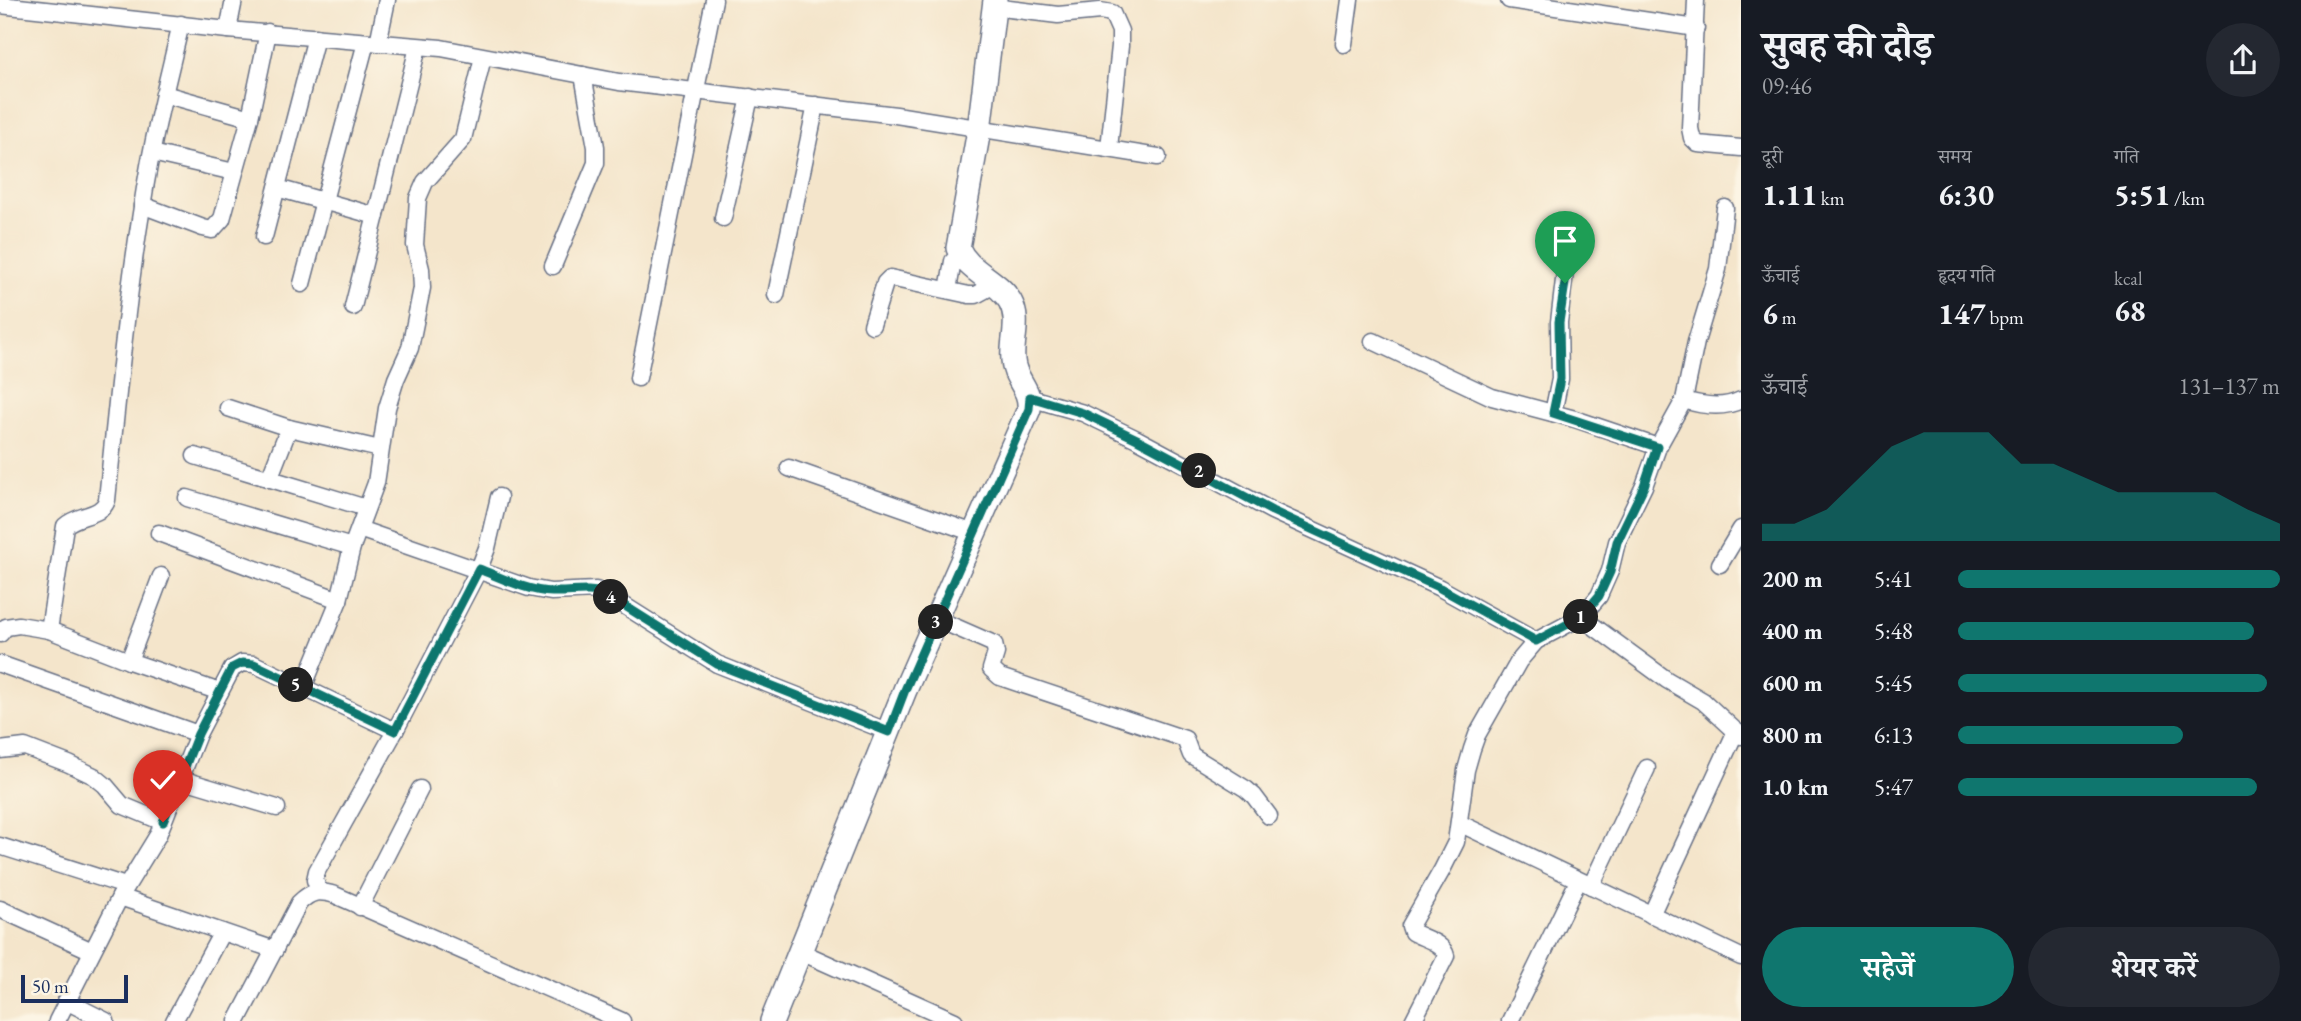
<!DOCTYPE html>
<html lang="hi">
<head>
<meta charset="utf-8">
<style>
	body { margin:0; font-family:"EB Garamond","Noto Serif Devanagari",serif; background:#242831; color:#f1f3f6; height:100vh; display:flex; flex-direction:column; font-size:26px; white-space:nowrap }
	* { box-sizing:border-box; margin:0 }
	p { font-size:23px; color:#9ea1a6 }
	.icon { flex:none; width:38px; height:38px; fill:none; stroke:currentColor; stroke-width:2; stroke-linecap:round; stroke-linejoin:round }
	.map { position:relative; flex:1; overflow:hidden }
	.sheet { display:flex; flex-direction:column; background:#171b24; width:560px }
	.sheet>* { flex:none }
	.scale { position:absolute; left:21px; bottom:18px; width:107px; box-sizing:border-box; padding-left:7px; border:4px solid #1b2f5e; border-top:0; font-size:19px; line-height:24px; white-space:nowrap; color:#1b2f5e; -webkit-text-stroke:5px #fcf5e5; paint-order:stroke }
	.pin { position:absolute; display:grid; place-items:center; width:60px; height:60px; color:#fff; margin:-72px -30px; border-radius:50% 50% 50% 0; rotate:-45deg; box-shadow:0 0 7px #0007 }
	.pin .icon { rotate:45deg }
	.km { position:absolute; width:35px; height:35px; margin:-18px; border-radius:50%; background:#222; color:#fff; font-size:19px; line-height:35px; text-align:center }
	.round { display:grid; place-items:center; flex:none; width:74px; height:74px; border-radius:37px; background:#242831 }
	.headline { display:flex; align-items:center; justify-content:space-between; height:119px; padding:0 21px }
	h1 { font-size:38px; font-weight:700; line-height:52px }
	.metrics { display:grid; grid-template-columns:repeat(3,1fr); gap:10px; height:119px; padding:7px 21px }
	.metrics div { display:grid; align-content:center }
	.metrics b { font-size:30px; font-weight:700 }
	.metrics small { font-size:19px; font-weight:400 }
	.metrics p { font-size:19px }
	.chart { height:196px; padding:14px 21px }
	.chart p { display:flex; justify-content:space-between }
	.chart svg { width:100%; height:126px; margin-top:7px; fill:#0f766e; opacity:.7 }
	.action { display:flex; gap:14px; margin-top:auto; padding:14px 21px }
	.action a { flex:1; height:80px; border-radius:42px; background:#0f766e; color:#fff; font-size:28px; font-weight:700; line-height:80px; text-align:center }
	.action a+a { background:#242831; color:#f1f3f6 }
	ul { padding:0 21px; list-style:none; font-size:23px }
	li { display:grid; grid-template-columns:112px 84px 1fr; align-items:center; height:52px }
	li i { height:18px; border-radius:9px; background:#0f766e }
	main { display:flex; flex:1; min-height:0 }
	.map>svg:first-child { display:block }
</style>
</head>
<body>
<main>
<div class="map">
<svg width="1741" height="1021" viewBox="0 0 1741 1021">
	<rect width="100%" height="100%" fill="#fcf5e5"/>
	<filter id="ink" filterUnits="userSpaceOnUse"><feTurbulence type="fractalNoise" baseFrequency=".0143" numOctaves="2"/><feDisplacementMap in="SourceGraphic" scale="14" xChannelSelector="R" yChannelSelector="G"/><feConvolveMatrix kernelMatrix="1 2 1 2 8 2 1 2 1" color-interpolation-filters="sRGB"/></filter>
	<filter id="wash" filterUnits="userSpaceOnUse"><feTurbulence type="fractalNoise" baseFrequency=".00686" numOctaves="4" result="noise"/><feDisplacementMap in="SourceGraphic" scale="28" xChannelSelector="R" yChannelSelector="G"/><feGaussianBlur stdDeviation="1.57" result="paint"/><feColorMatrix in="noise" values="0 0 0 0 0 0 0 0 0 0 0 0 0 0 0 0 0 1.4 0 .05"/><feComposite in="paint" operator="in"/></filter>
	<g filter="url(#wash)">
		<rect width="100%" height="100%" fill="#f4e5cb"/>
	</g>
	<g filter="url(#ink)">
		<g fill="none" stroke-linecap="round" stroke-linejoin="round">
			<!-- street casing -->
			<g stroke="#676f84" stroke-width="19">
				<g id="street">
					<path d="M1509,0L1696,28"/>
					<path d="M1696,0L1690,128L1692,138L1698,144L1741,148"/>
					<path d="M0,5L228,30L441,48L619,82L896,115L1158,157"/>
					<path d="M993,7L1058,15L1100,11L1112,13L1120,31V46L1109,148"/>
					<path d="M228,30L234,0"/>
					<path d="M378,43L387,0"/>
					<path d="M1344,44L1350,0"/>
					<path d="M164,94L250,118"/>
					<path d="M152,153L234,172"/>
					<path d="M277,188L376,216"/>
					<path d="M142,205L203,228L212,230L222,219L250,118L268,32"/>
					<path d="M723,218L750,97"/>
					<path d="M264,237L316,37"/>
					<path d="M1548,247L1563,262L1565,272L1559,322L1560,379L1553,413"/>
					<path d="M553,266L596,163V147L583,75"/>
					<path d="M302,284L366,42"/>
					<path d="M948,290L953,261L957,258L963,259"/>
					<path d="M776,295L816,105"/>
					<path d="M353,307L418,47"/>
					<path d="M872,325L885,283L890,278L969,295H976L996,284"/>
					<path d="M1373,341L1492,397L1575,419L1658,447"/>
					<path d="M638,378L714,0"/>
					<path d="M1030,398L1083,413L1137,439L1272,511L1440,588L1536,641"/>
					<path d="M1684,400C1703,406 1723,409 1741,400"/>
					<path d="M228,408L289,428L380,449"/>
					<path d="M195,456L366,508"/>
					<path d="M789,468L974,533"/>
					<path d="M269,479L289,428"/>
					<path d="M187,498L352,547"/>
					<path d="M359,529L529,588L551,592L596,590L606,594L717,664L889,732"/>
					<path d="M159,533L339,600"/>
					<path d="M1720,564L1741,529"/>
					<path d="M1581,617L1667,680L1703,701L1741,736"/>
					<path d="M937,619L994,644L996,653L991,669L1000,677L1185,739L1191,755L1246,789L1254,796L1269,816"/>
					<path d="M49,630L65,526C77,514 102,517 107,500C117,402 126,305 142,207C151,146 166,85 181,24"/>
					<path d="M0,634L6,627L19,625L49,630L129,661L220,692"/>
					<path d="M129,661L161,576"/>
					<path d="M0,664L198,734"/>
					<path d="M303,688L339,600L352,547L376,483L387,408L396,379L410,348L422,288L421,269L415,245L418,198L425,182L463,139L483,57"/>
					<path d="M0,750L25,747L69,764L94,776L105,785L122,805L163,822"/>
					<path d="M181,779L277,808"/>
					<path d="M1459,823L1741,957"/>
					<path d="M0,846L126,886"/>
					<path d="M1591,886L1647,768"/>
					<path d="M319,891L315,880L317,871L395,731L479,569L487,548L499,497"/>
					<path d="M120,897L275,950"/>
					<path d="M360,907L420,789"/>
					<path d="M0,909L92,951"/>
					<path d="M1651,915L1736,731"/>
					<path d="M801,952L955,1021"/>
					<path d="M66,1001L106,1021"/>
					<path d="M57,1021L120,897L158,835L198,734L232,669L242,663L254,664L395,731"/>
					<path d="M174,1021L222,932"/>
					<path d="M237,1021L299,903C311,891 319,890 335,895L622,1021"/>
					<path d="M1413,1021L1446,956C1443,942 1424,939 1412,932L1410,926L1442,870L1456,842L1466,770L1472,749L1477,735L1519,661L1536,641L1581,617L1599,596L1610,571L1617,542L1644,486L1658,447L1684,400L1696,342L1718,269L1725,208"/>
					<path d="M1510,1021L1578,881"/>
				</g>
			</g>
			<!-- secondary casing -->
			<g stroke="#676f84" stroke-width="26">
				<path id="secondary" d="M772,1021L905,690L1029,409C1031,388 1014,380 1013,360C1011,340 1021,321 1010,301C997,279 968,272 958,248L979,130L995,0"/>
			</g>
			<!-- street -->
			<use href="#street" stroke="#fff" stroke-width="16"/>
			<!-- secondary -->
			<use href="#secondary" stroke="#fff" stroke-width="23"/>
		</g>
	</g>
	<g fill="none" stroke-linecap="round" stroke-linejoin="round" filter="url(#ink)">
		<!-- route casing -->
		<g stroke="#fff" stroke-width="14">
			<path id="route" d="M163,822L198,734L232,668L242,663L254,664L395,731L479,569C502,578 527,591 552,592C571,593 587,588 606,594L717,664L889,732L905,690L1029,409L1030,397L1083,413L1137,439L1272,511L1440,588L1536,641L1581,617L1599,596L1610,572L1617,542L1644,486L1657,447L1553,413L1560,379L1559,322L1565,283"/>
		</g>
		<!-- route -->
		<use href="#route" stroke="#0f766e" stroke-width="9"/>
	</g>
</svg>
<div class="scale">50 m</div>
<div class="pin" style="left:1565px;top:283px;background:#1e9e55"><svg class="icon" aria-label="arrive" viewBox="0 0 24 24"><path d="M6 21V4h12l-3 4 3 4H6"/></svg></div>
<div class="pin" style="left:163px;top:822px;background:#d93025"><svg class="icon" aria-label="check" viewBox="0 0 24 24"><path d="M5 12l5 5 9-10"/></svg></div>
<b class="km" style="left:1581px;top:617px">1</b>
<b class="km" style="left:1199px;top:471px">2</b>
<b class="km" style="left:936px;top:622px">3</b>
<b class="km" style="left:611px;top:597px">4</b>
<b class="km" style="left:296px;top:685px">5</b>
</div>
<section class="sheet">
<div class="headline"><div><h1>सुबह की दौड़</h1><p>09:46</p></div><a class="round"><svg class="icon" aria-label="share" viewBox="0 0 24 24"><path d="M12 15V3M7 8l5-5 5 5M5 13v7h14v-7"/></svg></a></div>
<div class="metrics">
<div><p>दूरी</p><b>1.11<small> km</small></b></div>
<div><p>समय</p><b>6:30</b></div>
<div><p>गति</p><b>5:51<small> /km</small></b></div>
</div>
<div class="metrics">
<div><p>ऊँचाई</p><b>6<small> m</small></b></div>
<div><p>हृदय गति</p><b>147<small> bpm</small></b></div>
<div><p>kcal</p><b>68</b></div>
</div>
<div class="chart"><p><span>ऊँचाई</span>131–137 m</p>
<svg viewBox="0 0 160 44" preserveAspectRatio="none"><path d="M0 44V38L10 38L20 33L30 22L40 11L50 6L60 6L70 6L80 17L90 17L100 22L110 27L120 27L130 27L140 27L150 33L160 38V44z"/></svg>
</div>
<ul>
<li><b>200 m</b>5:41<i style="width:100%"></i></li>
<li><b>400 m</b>5:48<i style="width:92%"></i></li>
<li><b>600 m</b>5:45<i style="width:96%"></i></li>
<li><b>800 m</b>6:13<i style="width:70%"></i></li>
<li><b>1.0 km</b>5:47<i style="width:93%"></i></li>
</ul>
<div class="action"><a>सहेजें</a><a>शेयर करें</a></div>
</section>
</main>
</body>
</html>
